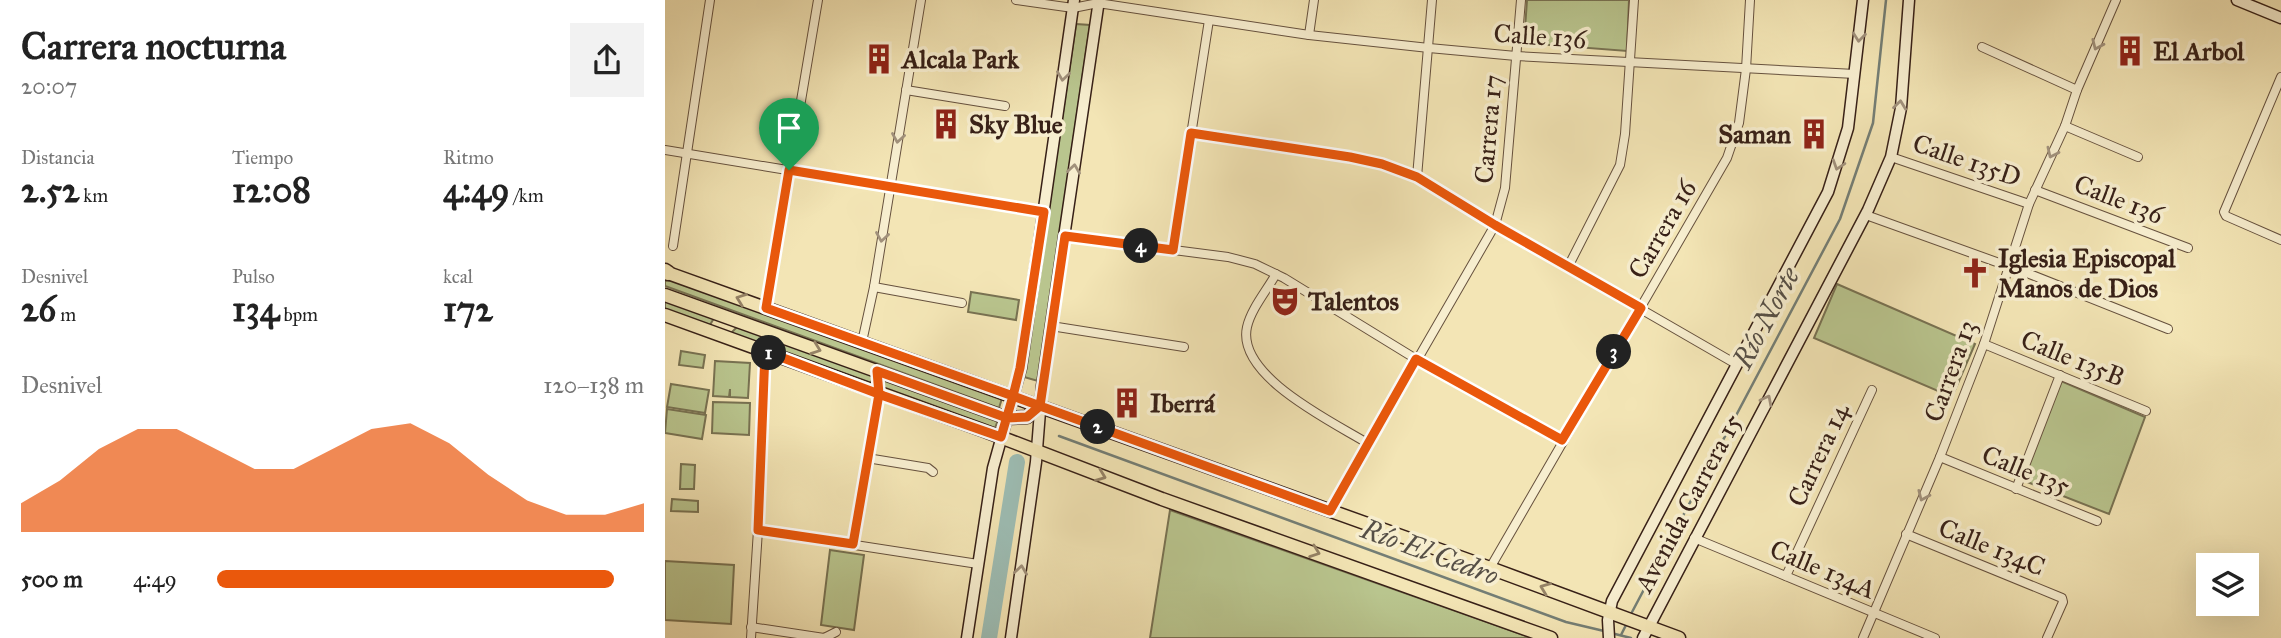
<!DOCTYPE html>
<html lang="es">
<head>
<meta charset="utf-8">
<style>
	body { margin:0; font-family:"IM FELL Great Primer",serif; background:#f2f2f2; color:#222; height:100vh; display:flex; flex-direction:column; font-size:26px; white-space:nowrap }
	* { box-sizing:border-box; margin:0 }
	p { font-size:23px; color:#767676 }
	.icon { flex:none; width:38px; height:38px; fill:none; stroke:currentColor; stroke-width:2; stroke-linecap:round; stroke-linejoin:round }
	.map { position:relative; flex:1; overflow:hidden }
	.drawer { display:flex; flex-direction:column; background:#fff; width:665px }
	.drawer>* { flex:none }
	.fabs { position:absolute; left:1531px; top:553px; display:grid; gap:14px }
	.fabs a { display:grid; place-items:center; width:63px; height:63px; border-radius:0px; background:#fff; box-shadow:0 7px 28px #0002; font-size:35px }
	.pin { position:absolute; display:grid; place-items:center; width:60px; height:60px; color:#fff; margin:-72px -30px; border-radius:50% 50% 50% 0; rotate:-45deg; box-shadow:0 0 7px #0007 }
	.pin .icon { rotate:45deg }
	.km { position:absolute; width:35px; height:35px; margin:-18px; border-radius:50%; background:#222; color:#fff; font-size:19px; line-height:35px; text-align:center }
	.round { display:grid; place-items:center; flex:none; width:74px; height:74px; border-radius:0px; background:#f2f2f2 }
	.headline { display:flex; align-items:center; justify-content:space-between; height:119px; padding:0 21px }
	h1 { font-size:38px; font-weight:700; line-height:52px }
	.metrics { display:grid; grid-template-columns:repeat(3,1fr); gap:10px; height:119px; padding:7px 21px }
	.metrics div { display:grid; align-content:center }
	.metrics b { font-size:35px; font-weight:700 }
	.metrics small { font-size:19px; font-weight:400 }
	.metrics p { font-size:19px }
	.chart { height:196px; padding:14px 21px }
	.chart p { display:flex; justify-content:space-between }
	.chart svg { width:100%; height:126px; margin-top:7px; fill:#ea580c; opacity:.7 }
	ul { padding:0 21px; list-style:none; font-size:23px }
	li { display:grid; grid-template-columns:112px 84px 1fr; align-items:center; height:52px }
	li i { height:18px; border-radius:9px; background:#ea580c }
	main { display:flex; flex:1; min-height:0 }
	.map>svg:first-child { display:block }
</style>
</head>
<body>
<main>
<section class="drawer">
<div class="headline"><div><h1>Carrera nocturna</h1><p>20:07</p></div><a class="round"><svg class="icon" aria-label="share" viewBox="0 0 24 24"><path d="M12 15V3M7 8l5-5 5 5M5 13v7h14v-7"/></svg></a></div>
<div class="metrics">
<div><p>Distancia</p><b>2.52<small> km</small></b></div>
<div><p>Tiempo</p><b>12:08</b></div>
<div><p>Ritmo</p><b>4:49<small> /km</small></b></div>
</div>
<div class="metrics">
<div><p>Desnivel</p><b>26<small> m</small></b></div>
<div><p>Pulso</p><b>134<small> bpm</small></b></div>
<div><p>kcal</p><b>172</b></div>
</div>
<div class="chart"><p><span>Desnivel</span>120–138 m</p>
<svg viewBox="0 0 160 44" preserveAspectRatio="none"><path d="M0 44V34L10 26L20 15L30 8L40 8L50 15L60 22L70 22L80 15L90 8L100 6L110 13L120 24L130 33L140 38L150 38L160 34V44z"/></svg>
</div>
<ul>
<li><b>500 m</b>4:49<i style="width:93%"></i></li>
</ul>
</section>
<div class="map">
<svg width="1616" height="638" viewBox="0 0 1616 638">
	<rect width="100%" height="100%" fill="#f3e5b5"/>
	<filter id="stains"><feTurbulence type="fractalNoise" baseFrequency=".00286" numOctaves="4"/><feColorMatrix values="0 0 0 0 .2 0 0 0 0 .09 0 0 0 0 .02 0 0 0 .5 -.17"/></filter>
	<radialGradient id="worn" r=".72"><stop offset=".6" stop-color="#630" stop-opacity="0"/><stop offset="1" stop-color="#630" stop-opacity=".3"/></radialGradient>
	<!-- green -->
	<g fill="#b9c58e" stroke="#787252" stroke-width="2">
		<path d="M862,0H964L962,51L859,43Z"/>
		<path d="M411,24L425,25L373,381L359,377Z"/>
		<path d="M0,276L338,395L334,408L0,286Z"/>
		<path d="M1172,284L1310,344L1287,397L1149,338Z"/>
		<path d="M306,292L354,300L351,320L303,312Z"/>
		<path d="M0,298L49,318L45,325L0,309Z"/>
		<path d="M77,327L207,374L208,379L204,384L66,333L71,328Z"/>
		<path d="M16,351L40,355L38,368L14,365Z"/>
		<path d="M50,361L85,363L83,398L65,397V389L64,397L48,396Z"/>
		<path d="M221,379L333,420L330,428L221,390L216,386Z"/>
		<path d="M1396,381L1480,417L1444,514L1357,480Z"/>
		<path d="M6,384L44,390L40,413L2,407Z"/>
		<path d="M48,402L85,403L84,435L47,433Z"/>
		<path d="M2,409L41,415L37,439L0,433Z"/>
		<path d="M16,464L30,465L29,489H15Z"/>
		<path d="M7,499L33,501V512L6,511Z"/>
		<path d="M505,510L867,638H485Z"/>
		<path d="M165,550L199,555L189,630L156,625Z"/>
		<path d="M0,561L69,565L66,624L0,620Z"/>
	</g>
	<g fill="none" stroke-linecap="round" stroke-linejoin="round">
		<!-- stream -->
		<g stroke="#747e75" stroke-width="2.5">
			<path d="M394,436L901,622L939,631"/>
			<path d="M966,614L1175,219L1208,123L1221,0"/>
			<path d="M946,633L966,638"/>
			<path d="M956,635L962,623"/>
		</g>
		<!-- river -->
		<path stroke="#9dbdb4" stroke-width="16" d="M324,638L352,462"/>
		<!-- street casing -->
		<g stroke="#66513e" stroke-width="10">
			<g id="street">
				<path d="M351,0L408,8L433,3L644,35L764,48L851,56L1190,74"/>
				<path d="M644,35L649,0"/>
				<path d="M1317,47L1412,90"/>
				<path d="M1616,77L1559,212L1561,216L1616,240"/>
				<path d="M241,90L340,106"/>
				<path d="M1400,126L1473,157"/>
				<path d="M526,133L685,157L717,164L752,177L830,225L1071,364"/>
				<path d="M0,150L379,212"/>
				<path d="M1226,157L1364,204"/>
				<path d="M752,177L767,0"/>
				<path d="M1370,190L1523,248"/>
				<path d="M1201,215L1362,273L1503,329"/>
				<path d="M400,236L563,257L590,264L619,278L751,359L897,440"/>
				<path d="M8,246L45,0"/>
				<path d="M508,250L544,20"/>
				<path d="M903,267L955,165L960,134L969,0"/>
				<path d="M611,274C602,290 586,309 582,327C571,376 668,422 702,443"/>
				<path d="M209,287L297,303"/>
				<path d="M101,308L153,0"/>
				<path d="M386,326L519,347"/>
				<path d="M197,342L209,287L256,0"/>
				<path d="M1319,344L1481,411"/>
				<path d="M1275,457L1432,521"/>
				<path d="M202,458L263,468L268,472"/>
				<path d="M1351,489L1395,375"/>
				<path d="M665,511L830,225L840,188L856,0"/>
				<path d="M93,530L313,564"/>
				<path d="M1241,534L1397,598L1398,602L1382,638"/>
				<path d="M1029,538L1270,638"/>
				<path d="M188,544L214,394"/>
				<path d="M825,568L1062,158L1074,123L1081,69L1085,0"/>
				<path d="M1121,576L1207,390"/>
				<path d="M86,627L159,638L171,632"/>
				<path d="M86,638L93,530L100,352"/>
				<path d="M1198,638L1275,457L1319,344L1364,204L1400,126L1412,90L1451,0"/>
			</g>
		</g>
		<!-- secondary casing -->
		<g stroke="#372017" stroke-width="13">
			<g id="secondary">
				<path d="M1572,0L1616,18"/>
				<path d="M302,638L328,468L356,368L409,0"/>
				<path d="M346,638L371,462L377,386L434,0"/>
				<path d="M944,638L943,620L947,601L1163,192L1183,128L1198,0"/>
				<path d="M978,638L1203,210L1226,157L1236,108L1244,0"/>
			</g>
		</g>
		<!-- primary casing -->
		<g stroke="#372017" stroke-width="15">
			<g id="primary">
				<path d="M0,272L825,568L1014,638"/>
				<path d="M0,295L342,418L362,417L375,406"/>
				<path d="M0,315L317,430L497,499L886,638"/>
			</g>
		</g>
		<!-- highway casing -->
		<g stroke="#372017" stroke-width="17">
			<path id="highway" d="M0,271L3,273"/>
		</g>
		<!-- street -->
		<use href="#street" stroke="#f7eecf" stroke-width="8"/>
		<!-- secondary -->
		<use href="#secondary" stroke="#f7eecf" stroke-width="10"/>
		<!-- primary -->
		<use href="#primary" stroke="#f3e5b5" stroke-width="12"/>
		<!-- highway -->
		<use href="#highway" stroke="#f3e5b5" stroke-width="14"/>
	</g>
	<!-- one-way arrows -->
	<defs><path id="oneway-chevron" d="M-2-3.5L2.5 0L-2 3.5" fill="none" stroke-width="1.6" stroke-linecap="round" stroke-linejoin="round" transform="scale(1.75)"/></defs>
	<g stroke="#a1917c">
		<use href="#oneway-chevron" transform="translate(1194 37) rotate(96)"/>
		<use href="#oneway-chevron" transform="translate(1432 45) rotate(114)"/>
		<use href="#oneway-chevron" transform="translate(398 76) rotate(98)"/>
		<use href="#oneway-chevron" transform="translate(1235 105) rotate(-83)"/>
		<use href="#oneway-chevron" transform="translate(233 138) rotate(99)"/>
		<use href="#oneway-chevron" transform="translate(1387 153) rotate(115)"/>
		<use href="#oneway-chevron" transform="translate(1173 165) rotate(108)"/>
		<use href="#oneway-chevron" transform="translate(409 169) rotate(-82)"/>
		<use href="#oneway-chevron" transform="translate(217 237) rotate(99)"/>
		<use href="#oneway-chevron" transform="translate(1102 400) rotate(-63)"/>
		<use href="#oneway-chevron" transform="translate(1258 496) rotate(114)"/>
		<use href="#oneway-chevron" transform="translate(356 570) rotate(-82)"/>
	</g>
	<g stroke="#958266">
		<use href="#oneway-chevron" transform="translate(76 299) rotate(-160)"/>
		<use href="#oneway-chevron" transform="translate(151 349) rotate(20)"/>
		<use href="#oneway-chevron" transform="translate(436 476) rotate(21)"/>
		<use href="#oneway-chevron" transform="translate(650 552) rotate(20)"/>
		<use href="#oneway-chevron" transform="translate(880 588) rotate(-159)"/>
	</g>
	<g fill="none" stroke-linecap="round" stroke-linejoin="round">
		<!-- route casing -->
		<g stroke="#fff" stroke-width="14">
			<path id="route" d="M124,170L101,308L348,396L336,437L219,396C181,382 143,367 105,353L100,352L93,530L188,544L214,394L212,371L342,418L362,417L375,406L665,511L751,359L897,440L976,308L830,225L752,177L717,164L685,157L526,133L508,250L400,236L375,406L348,396L355,368L379,212L124,170"/>
		</g>
		<!-- route -->
		<use href="#route" stroke="#ea580c" stroke-width="9"/>
	</g>
	<!-- icons -->
	<defs>
		<g id="building-bare" transform="scale(2.415)"><path d="M-4-6H4V6H1V3H-1V6H-4ZM-2.5-4.3h1.7v1.8h-1.7ZM.8-4.3h1.7v1.8H.8ZM-2.5-1h1.7V.8h-1.7ZM.8-1h1.7V.8H.8Z" fill="#8f2418" stroke="#f7eecf" stroke-width="2.5" paint-order="stroke"/></g>
		<g id="church-bare" transform="scale(2.415)"><path d="M-1.2-6h2.4v3.5h3.3v2.4h-3.3V6h-2.4V-.1h-3.3v-2.4h3.3Z" fill="#8f2418" stroke="#f7eecf" stroke-width="2.5" paint-order="stroke"/></g>
		<g id="theatre-bare" transform="scale(2.415)"><path d="M-5-5.5Q0-4 5-5.5V0Q5 5 0 6Q-5 5-5 0ZM-3.3-2.5H-1v1.5H-3.3ZM1-2.5H3.3v1.5H1ZM-2.8 1Q0 5.5 2.8 1Z" fill="#8f2418" stroke="#f7eecf" stroke-width="2.5" paint-order="stroke"/></g>
	</defs>
	<g fill-rule="evenodd">
		<use href="#building-bare" x="1465" y="51"/>
		<use href="#building-bare" x="214" y="59"/>
		<use href="#building-bare" x="281" y="124"/>
		<use href="#building-bare" x="1149" y="134"/>
		<use href="#church-bare" x="1310" y="273"/>
		<use href="#theatre-bare" x="620" y="301"/>
		<use href="#building-bare" x="462" y="403"/>
	</g>
	<g text-anchor="middle" dominant-baseline="central" stroke-width="7" stroke-linejoin="round" paint-order="stroke">
		<!-- street labels -->
		<g font-size="26" fill="#372017" stroke="#f7eecf">
			<text transform="translate(875 36) rotate(4)">Calle 136</text>
			<text transform="translate(823 129) rotate(-85)">Carrera 17</text>
			<text transform="translate(1302 160) rotate(19)">Calle 135D</text>
			<text transform="translate(1454 199) rotate(21)">Calle 136</text>
			<text transform="translate(997 229) rotate(-60)">Carrera 16</text>
			<text transform="translate(1408 358) rotate(22)">Calle 135B</text>
			<text transform="translate(1285 371) rotate(-70)">Carrera 13</text>
			<text transform="translate(1153 455) rotate(-65)">Carrera 14</text>
			<text transform="translate(1361 470) rotate(22)">Calle 135</text>
			<text transform="translate(1023 503) rotate(-62)">Avenida Carrera 15</text>
			<text transform="translate(1327 547) rotate(22)">Calle 134C</text>
			<text transform="translate(1158 569) rotate(23)">Calle 134A</text>
		</g>
		<!-- poi labels -->
		<g font-size="26" font-weight="bold" fill="#372017" stroke="#f7eecf" text-anchor="start">
			<text x="1488" y="51">El Arbol</text>
			<text x="237" y="59">Alcala Park</text>
			<text x="304" y="124">Sky Blue</text>
			<text x="1126" y="134" text-anchor="end">Saman</text>
			<text x="1333" y="258">Iglesia Episcopal<tspan x="1333" dy="30">Manos de Dios</tspan></text>
			<text x="643" y="301">Talentos</text>
			<text x="485" y="403">Iberrá</text>
		</g>
		<!-- water labels -->
		<g font-size="28" font-style="italic" fill="#564f46" stroke="#f7eecf">
			<text transform="translate(1101 318) rotate(-62)">Río Norte</text>
			<text transform="translate(765 552) rotate(20)">Río El Cedro</text>
		</g>
	</g>
	<rect width="100%" height="100%" filter="url(#stains)"/>
	<rect width="100%" height="100%" fill="url(#worn)"/>
</svg>
<div class="fabs">
<a><svg class="icon" aria-label="layers" viewBox="0 0 24 24"><path d="M12 4l9 5-9 5-9-5zM3 14l9 5 9-5"/></svg></a>
</div>
<div class="pin" style="left:124px;top:170px;background:#1e9e55"><svg class="icon" aria-label="arrive" viewBox="0 0 24 24"><path d="M6 21V4h12l-3 4 3 4H6"/></svg></div>
<b class="km" style="left:104px;top:353px">1</b>
<b class="km" style="left:433px;top:427px">2</b>
<b class="km" style="left:949px;top:352px">3</b>
<b class="km" style="left:476px;top:246px">4</b>
</div>
</main>
</body>
</html>
